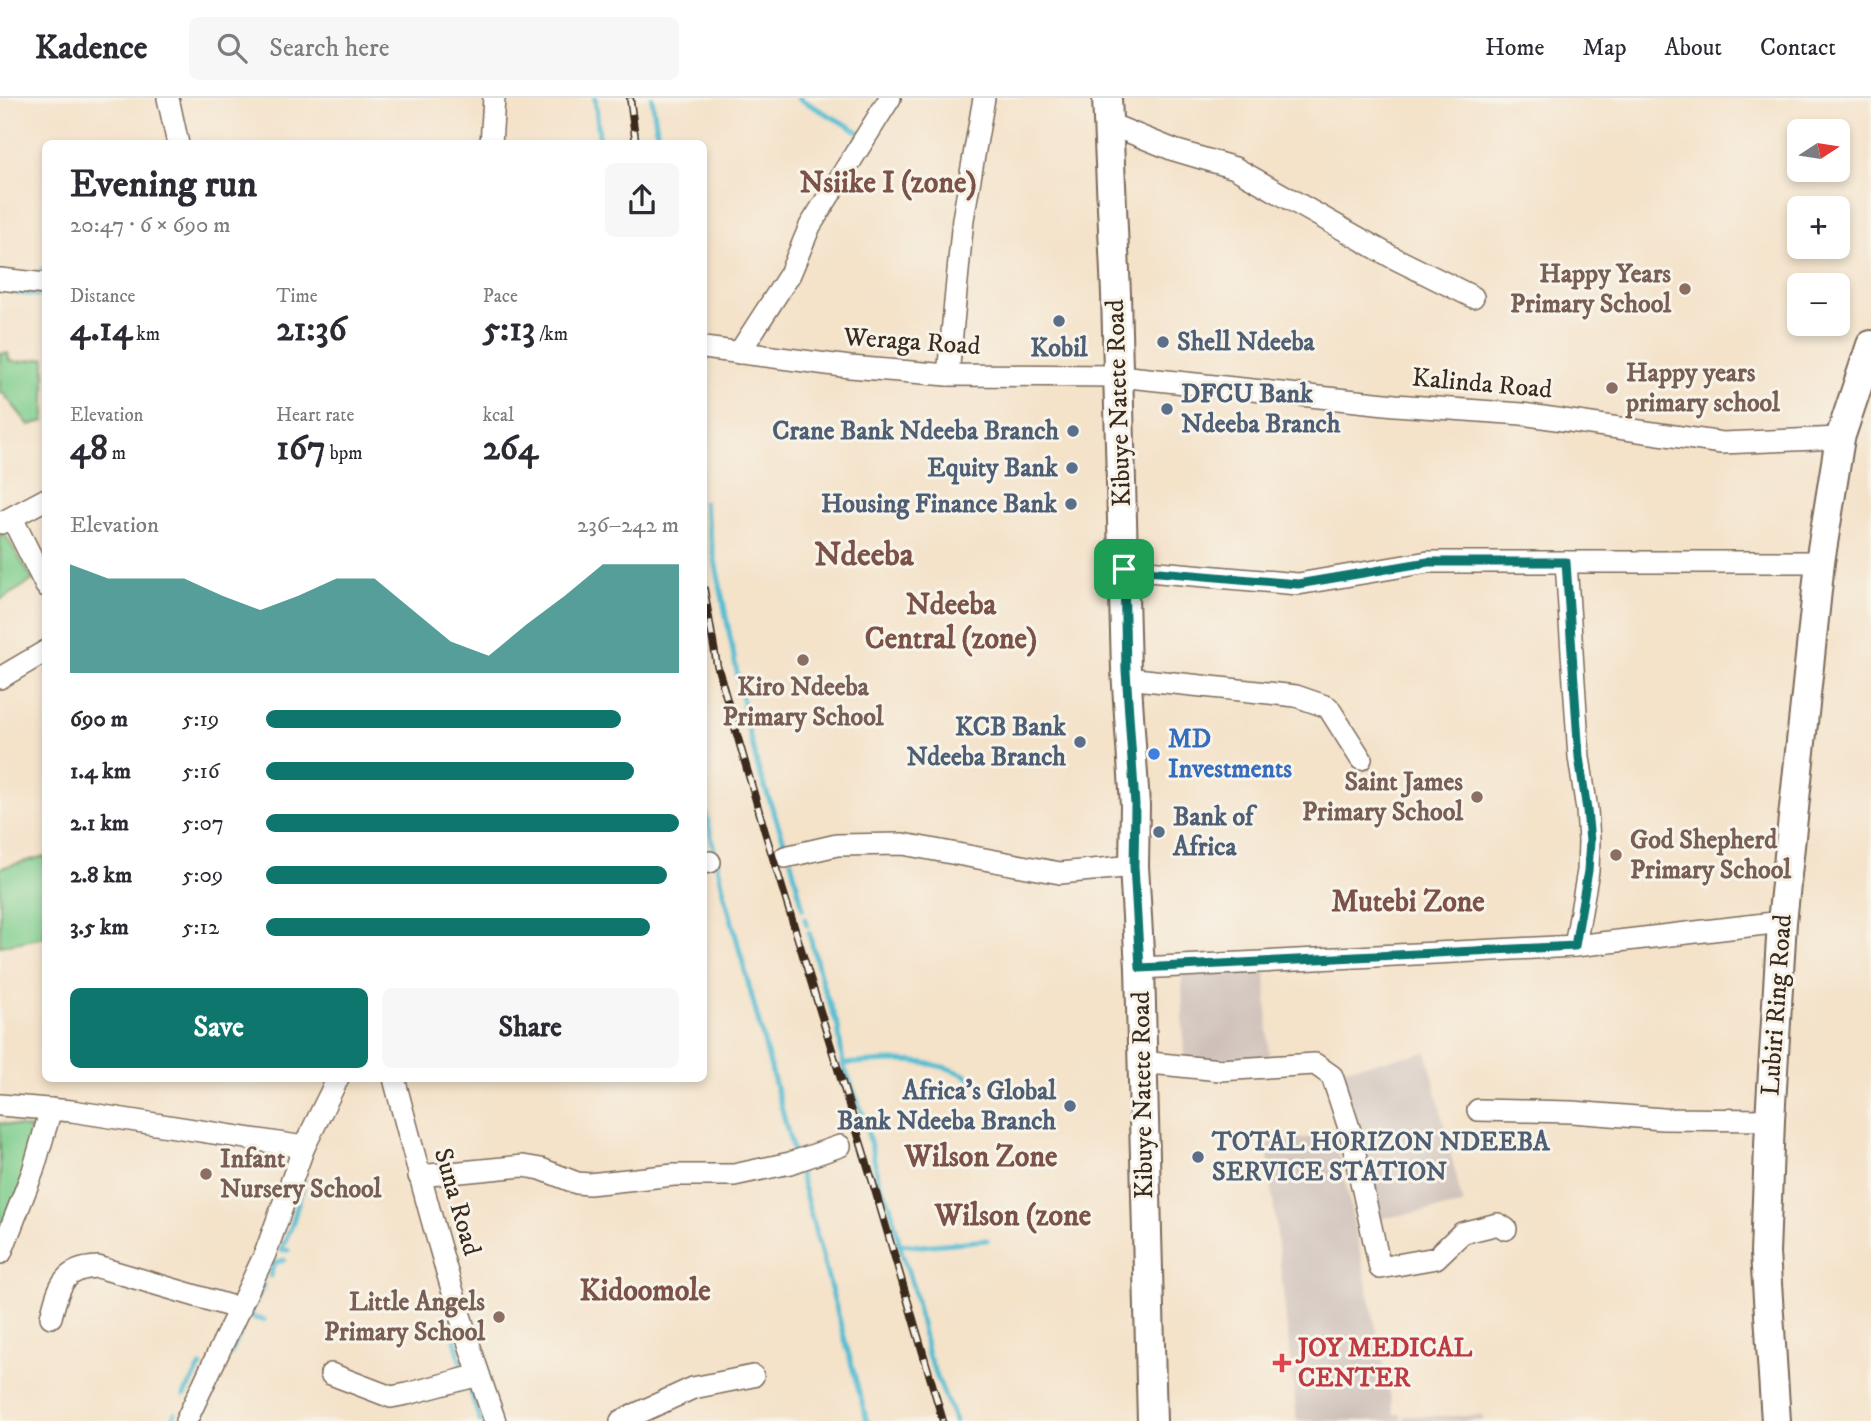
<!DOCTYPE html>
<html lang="en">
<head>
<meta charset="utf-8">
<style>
	body { margin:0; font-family:"IM FELL DW Pica",serif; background:#f7f7f7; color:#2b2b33; height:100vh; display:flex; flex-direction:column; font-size:26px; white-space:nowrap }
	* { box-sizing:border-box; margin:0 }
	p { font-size:23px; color:#7c7c81 }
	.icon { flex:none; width:38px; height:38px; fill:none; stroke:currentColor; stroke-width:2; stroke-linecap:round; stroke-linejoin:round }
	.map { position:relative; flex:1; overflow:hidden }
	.sheet { position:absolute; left:42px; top:42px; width:665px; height:942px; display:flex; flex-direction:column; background:#fff; border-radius:10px; box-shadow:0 4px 10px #0003 }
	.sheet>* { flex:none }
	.needle { width:46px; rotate:78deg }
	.fabs { position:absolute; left:1787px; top:21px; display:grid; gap:14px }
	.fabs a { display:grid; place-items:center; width:63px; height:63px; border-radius:10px; background:#fff; box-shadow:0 4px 10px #0003; font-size:35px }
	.pin { position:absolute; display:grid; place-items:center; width:60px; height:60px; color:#fff; margin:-30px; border-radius:14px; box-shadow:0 4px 10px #0006 }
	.round { display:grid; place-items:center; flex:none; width:74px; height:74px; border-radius:10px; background:#f7f7f7 }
	.overview { display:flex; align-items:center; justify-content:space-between; height:119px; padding:0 28px }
	h1 { font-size:38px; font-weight:800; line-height:52px }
	.stats { display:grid; grid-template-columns:repeat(3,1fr); gap:10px; height:119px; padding:7px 28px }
	.stats div { display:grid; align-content:center }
	.stats b { font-size:35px; font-weight:800 }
	.stats small { font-size:19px; font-weight:400 }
	.stats p { font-size:19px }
	.chart { height:196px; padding:14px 28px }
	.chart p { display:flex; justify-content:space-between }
	.chart svg { width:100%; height:126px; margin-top:7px; fill:#0f766e; opacity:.7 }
	.action { display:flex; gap:14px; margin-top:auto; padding:14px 28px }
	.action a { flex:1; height:80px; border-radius:10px; background:#0f766e; color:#fff; font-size:28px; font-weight:800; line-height:80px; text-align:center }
	.action a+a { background:#f7f7f7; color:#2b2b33 }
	ul { padding:0 28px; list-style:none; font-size:23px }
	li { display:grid; grid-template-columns:112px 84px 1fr; align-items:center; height:52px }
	li i { height:18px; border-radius:9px; background:#0f766e }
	header { display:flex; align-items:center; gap:42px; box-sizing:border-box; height:98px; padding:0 35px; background:#fff; border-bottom:2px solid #e1e1e2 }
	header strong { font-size:33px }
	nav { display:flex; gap:38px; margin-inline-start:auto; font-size:24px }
	.search { width:490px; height:63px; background:#f7f7f7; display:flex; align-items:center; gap:18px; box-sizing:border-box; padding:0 24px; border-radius:10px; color:#7c7c81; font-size:26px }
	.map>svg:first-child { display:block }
</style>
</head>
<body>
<header>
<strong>Kadence</strong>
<div class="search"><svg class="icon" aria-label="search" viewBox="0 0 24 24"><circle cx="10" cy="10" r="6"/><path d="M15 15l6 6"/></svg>Search here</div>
<nav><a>Home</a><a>Map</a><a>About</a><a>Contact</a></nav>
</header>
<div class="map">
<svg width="1871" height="1323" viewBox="0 0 1871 1323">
	<rect width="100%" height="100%" fill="#f7f3e8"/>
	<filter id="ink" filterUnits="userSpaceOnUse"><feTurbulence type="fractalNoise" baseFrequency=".0143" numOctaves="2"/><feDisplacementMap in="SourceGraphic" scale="14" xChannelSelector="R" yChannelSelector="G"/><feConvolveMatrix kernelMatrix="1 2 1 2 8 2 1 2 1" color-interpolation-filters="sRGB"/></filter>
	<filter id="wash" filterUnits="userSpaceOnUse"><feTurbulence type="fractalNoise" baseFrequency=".00686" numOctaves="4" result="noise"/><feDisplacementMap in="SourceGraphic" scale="28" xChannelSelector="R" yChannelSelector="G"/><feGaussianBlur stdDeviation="1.57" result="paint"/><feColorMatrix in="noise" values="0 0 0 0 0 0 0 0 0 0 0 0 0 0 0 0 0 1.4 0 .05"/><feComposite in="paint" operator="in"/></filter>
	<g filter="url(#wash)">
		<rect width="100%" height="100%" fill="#f4e2c9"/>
		<!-- industrial -->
		<g fill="#cfc1ba">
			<path d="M1266,874L1269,964L1184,966L1182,875Z"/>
			<path d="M1427,954L1463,1107L1377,1121L1340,971Z"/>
			<path d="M1335,1035L1394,1316H1401V1323H1297L1267,1046Z"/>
			<rect x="1404" y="1318" width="79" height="5"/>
		</g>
		<!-- green -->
		<g fill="#7fcd8d" stroke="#5d7c56" stroke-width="2">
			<path d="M0,255H8L9,262L17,264L45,260V323L29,327L4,296L0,295Z"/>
			<path d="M4,435L33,482L0,502V437Z"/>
			<path d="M45,758V839L0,848V770Z"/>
			<path d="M0,1025L32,1031L9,1147L0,1145Z"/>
		</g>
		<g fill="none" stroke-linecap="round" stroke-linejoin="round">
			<!-- stream -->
			<g stroke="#55bdd2" stroke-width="5">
				<path d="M595,0L600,46"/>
				<path d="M652,0L659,46"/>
				<path d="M798,0L861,35"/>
				<path d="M41,172H46"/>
				<path d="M17,195L38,197"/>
				<path d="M704,405L747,626L758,670L788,754"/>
				<path d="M704,707L723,790L794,1057"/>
				<path d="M791,763L803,811"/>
				<path d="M805,821L807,827"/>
				<path d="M809,835L823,888L838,928L843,966L865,1022L879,1084L890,1106L901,1152L913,1189L928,1257L955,1323"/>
				<path d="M843,966C891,962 930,958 973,981"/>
				<path d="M797,1066L867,1323"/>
				<path d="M899,1146L921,1148L987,1142"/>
				<path d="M288,1152H281L292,1127L304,1084"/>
				<path d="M270,1178L274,1165L284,1162"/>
				<path d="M444,1198L464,1277"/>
				<path d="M254,1207L263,1187"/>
				<path d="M251,1215L254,1220L264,1222"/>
				<path d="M231,1255L239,1238"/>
				<path d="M469,1288L480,1323"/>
				<path d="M184,1297L201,1268"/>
				<path d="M171,1323L175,1315"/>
			</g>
		</g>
	</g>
	<g filter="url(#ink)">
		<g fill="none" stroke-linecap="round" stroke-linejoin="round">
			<!-- minor casing -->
			<g stroke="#7c6a5a" stroke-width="24">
				<g id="minor">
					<path d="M168,0L178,46"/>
					<path d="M1107,25L1174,52L1235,70L1392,159L1473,199"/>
					<path d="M491,46L494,0"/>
					<path d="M0,181L46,186"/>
					<path d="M704,250L850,269L948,277L1119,278L1395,307L1522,316L1722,345L1840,340"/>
					<path d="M739,255L790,176L810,128L890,0"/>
					<path d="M948,277L963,121L984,0"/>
					<path d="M12,420L46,488"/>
					<path d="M1,425L46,401"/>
					<path d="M1566,464L1579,659L1587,712L1589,743L1588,773L1575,848"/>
					<path d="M1124,471L1298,486L1428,464H1820"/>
					<path d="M0,580L46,553"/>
					<path d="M1126,580L1296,598L1328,609L1361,661"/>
					<path d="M785,759L837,747L903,746L1060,775L1134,768"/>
					<path d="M704,765L710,764"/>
					<path d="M1140,870L1575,848L1782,824"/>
					<path d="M1141,964L1220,972L1315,966L1332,978L1338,996L1350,1033L1380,1170L1436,1160L1462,1135L1498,1126L1506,1131"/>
					<path d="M394,980C424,1095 455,1211 495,1323"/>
					<path d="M0,1007L72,1013L304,1049"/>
					<path d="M1478,1012L1572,1014L1663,1021L1770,1022"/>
					<path d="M419,1078L523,1068L541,1071L577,1085L589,1086L674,1077H734L790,1065L840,1048"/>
					<path d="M1,1155L33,1073L51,1011"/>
					<path d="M51,1219C59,1189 62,1170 98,1169L240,1211"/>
					<path d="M331,1276L391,1299L407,1296L479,1277"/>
					<path d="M186,1323L265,1156L304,1049L338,980"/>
					<path d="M621,1323L693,1290L753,1278"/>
				</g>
			</g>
			<!-- major casing -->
			<g stroke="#7c6a5a" stroke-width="32">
				<g id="major">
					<path d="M1107,0L1116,196L1126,572L1135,707L1134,768L1140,870L1152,1323"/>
					<path d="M1776,1323L1765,1155L1770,1022L1782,824L1820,464L1840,340L1871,247"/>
				</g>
			</g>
			<!-- minor -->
			<use href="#minor" stroke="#fff" stroke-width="21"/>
			<!-- major -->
			<use href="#major" stroke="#fff" stroke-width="28"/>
			<!-- rail casing -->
			<g stroke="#3b2a1e" stroke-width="8">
				<g id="rail">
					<path d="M630,0L636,46"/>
					<path d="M704,491L717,567L765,734L873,1085L943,1323"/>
				</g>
			</g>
			<!-- rail -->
			<use href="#rail" stroke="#f7f3e8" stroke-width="5" stroke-dasharray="16" stroke-linecap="butt"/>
		</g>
	</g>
	<g fill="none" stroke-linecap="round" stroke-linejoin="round" filter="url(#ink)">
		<!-- route casing -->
		<g stroke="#fff" stroke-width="14">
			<path id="route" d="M1428,464H1566L1579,659L1587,712L1590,743L1588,773L1575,848L1140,870L1134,768L1135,707L1126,572L1124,471L1298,486Z"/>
		</g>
		<!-- route -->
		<use href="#route" stroke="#0f766e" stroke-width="9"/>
	</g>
	<!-- markers -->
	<g fill="#8d6e63" stroke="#f7f3e8" stroke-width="2.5">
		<circle cx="1685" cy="191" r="7"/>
		<circle cx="1612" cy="290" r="7"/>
		<circle cx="803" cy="562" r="7"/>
		<circle cx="1477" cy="699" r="7"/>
		<circle cx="1616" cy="757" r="7"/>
		<circle cx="206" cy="1076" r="7"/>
		<circle cx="499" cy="1219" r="7"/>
	</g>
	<g fill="#5c6f8a" stroke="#f7f3e8" stroke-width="2.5">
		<circle cx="1059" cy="223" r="7"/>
		<circle cx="1163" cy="244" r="7"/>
		<circle cx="1167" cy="311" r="7"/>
		<circle cx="1073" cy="333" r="7"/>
		<circle cx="1072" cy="370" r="7"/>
		<circle cx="1071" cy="406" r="7"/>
		<circle cx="1080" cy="644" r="7"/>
		<circle cx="1159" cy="734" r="7"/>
		<circle cx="1070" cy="1008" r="7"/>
		<circle cx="1198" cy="1059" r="7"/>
	</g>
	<circle fill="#3f7fe0" stroke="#f7f3e8" stroke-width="2.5" cx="1154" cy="656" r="7"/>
	<path fill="#e0444e" stroke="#f7f3e8" stroke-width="2.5" d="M1278.5 1254.5h7v7h7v7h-7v7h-7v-7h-7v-7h7z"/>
	<g text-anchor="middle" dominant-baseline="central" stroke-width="6" stroke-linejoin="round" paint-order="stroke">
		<!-- education labels -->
		<g font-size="26" font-weight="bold" fill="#785e54" stroke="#f7f3e8" text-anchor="end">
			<text x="1671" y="176">Happy Years<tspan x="1671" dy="30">Primary School</tspan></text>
			<text x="1626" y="275" text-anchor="start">Happy years<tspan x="1626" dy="30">primary school</tspan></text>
			<text x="803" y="589" text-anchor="middle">Kiro Ndeeba<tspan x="803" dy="30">Primary School</tspan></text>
			<text x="1463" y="684">Saint James<tspan x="1463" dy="30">Primary School</tspan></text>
			<text x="1630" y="742" text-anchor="start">God Shepherd<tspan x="1630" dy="30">Primary School</tspan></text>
			<text x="220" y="1061" text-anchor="start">Infant<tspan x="220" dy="30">Nursery School</tspan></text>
			<text x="485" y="1204">Little Angels<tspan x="485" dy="30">Primary School</tspan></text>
		</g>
		<!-- street labels -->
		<g font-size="26" fill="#3b2a1e" stroke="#f7f3e8">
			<text transform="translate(912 244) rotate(4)">Weraga Road</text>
			<text transform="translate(1482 286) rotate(5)">Kalinda Road</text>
			<text transform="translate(1119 305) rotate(-92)">Kibuye Natete Road</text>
			<text transform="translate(1777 907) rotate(-86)">Lubiri Ring Road</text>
			<text transform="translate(1143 997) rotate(-91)">Kibuye Natete Road</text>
			<text transform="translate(457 1104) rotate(74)">Suna Road</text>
		</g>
		<!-- service labels -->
		<g font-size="26" font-weight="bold" fill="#4e5e75" stroke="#f7f3e8" text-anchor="end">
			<text x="1177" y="244" text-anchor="start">Shell Ndeeba</text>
			<text x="1059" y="250" text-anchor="middle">Kobil</text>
			<text x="1181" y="296" text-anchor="start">DFCU Bank<tspan x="1181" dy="30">Ndeeba Branch</tspan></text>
			<text x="1059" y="333">Crane Bank Ndeeba Branch</text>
			<text x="1058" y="370">Equity Bank</text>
			<text x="1057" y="406">Housing Finance Bank</text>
			<text x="1066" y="629">KCB Bank<tspan x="1066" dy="30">Ndeeba Branch</tspan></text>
			<text x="1173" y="719" text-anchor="start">Bank of<tspan x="1173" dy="30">Africa</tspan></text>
			<text x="1056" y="993">Africa's Global<tspan x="1056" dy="30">Bank Ndeeba Branch</tspan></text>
			<text x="1212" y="1044" text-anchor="start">TOTAL HORIZON NDEEBA<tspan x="1212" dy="30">SERVICE STATION</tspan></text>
		</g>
		<!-- shop labels -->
		<g font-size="26" font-weight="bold" fill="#366cbe" stroke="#f7f3e8" text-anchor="start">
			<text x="1168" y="641">MD<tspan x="1168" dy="30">Investments</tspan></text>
		</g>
		<!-- health labels -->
		<g font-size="26" font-weight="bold" fill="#be3a42" stroke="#f7f3e8" text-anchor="start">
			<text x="1298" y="1250">JOY MEDICAL<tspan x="1298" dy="30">CENTER</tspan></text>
		</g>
		<!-- quarter labels -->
		<g font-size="30" font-weight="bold" fill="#7c5248" stroke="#f7f3e8">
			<text x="888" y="85">Nsiike I (zone)</text>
			<text x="951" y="507">Ndeeba<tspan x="951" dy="34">Central (zone)</tspan></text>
			<text x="1408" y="804">Mutebi Zone</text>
			<text x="981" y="1059">Wilson Zone</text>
			<text x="1013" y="1118">Wilson (zone</text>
			<text x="645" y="1193">Kidoomole</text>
		</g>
		<!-- district labels -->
		<g font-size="33" font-weight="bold" fill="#7c5248" stroke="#f7f3e8">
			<text x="864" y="457">Ndeeba</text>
		</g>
	</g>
</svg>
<div class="fabs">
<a><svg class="needle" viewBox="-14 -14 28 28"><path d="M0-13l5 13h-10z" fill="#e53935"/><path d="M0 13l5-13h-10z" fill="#7c7c81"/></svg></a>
<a>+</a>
<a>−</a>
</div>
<div class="pin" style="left:1124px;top:471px;background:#1e9e55"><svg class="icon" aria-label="arrive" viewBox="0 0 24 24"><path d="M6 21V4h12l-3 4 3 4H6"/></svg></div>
<section class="sheet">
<div class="overview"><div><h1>Evening run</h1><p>20:47 · 6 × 690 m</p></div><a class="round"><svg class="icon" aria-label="share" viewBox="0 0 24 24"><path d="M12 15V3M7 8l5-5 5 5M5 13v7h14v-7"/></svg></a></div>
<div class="stats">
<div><p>Distance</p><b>4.14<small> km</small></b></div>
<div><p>Time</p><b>21:36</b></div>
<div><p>Pace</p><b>5:13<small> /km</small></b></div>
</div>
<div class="stats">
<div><p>Elevation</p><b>48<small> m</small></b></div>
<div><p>Heart rate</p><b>167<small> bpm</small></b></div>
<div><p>kcal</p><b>264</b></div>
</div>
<div class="chart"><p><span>Elevation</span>236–242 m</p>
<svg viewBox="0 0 160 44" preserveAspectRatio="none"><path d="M0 44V6L10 11L20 11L30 11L40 17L50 22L60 17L70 11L80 11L90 22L100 33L110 38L120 27L130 17L140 6L150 6L160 6V44z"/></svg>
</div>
<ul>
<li><b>690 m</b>5:19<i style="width:86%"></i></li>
<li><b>1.4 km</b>5:16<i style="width:89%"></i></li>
<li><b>2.1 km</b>5:07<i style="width:100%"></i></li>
<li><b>2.8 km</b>5:09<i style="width:97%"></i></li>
<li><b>3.5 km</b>5:12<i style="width:93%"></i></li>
</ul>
<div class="action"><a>Save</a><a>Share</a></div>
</section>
</div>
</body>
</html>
